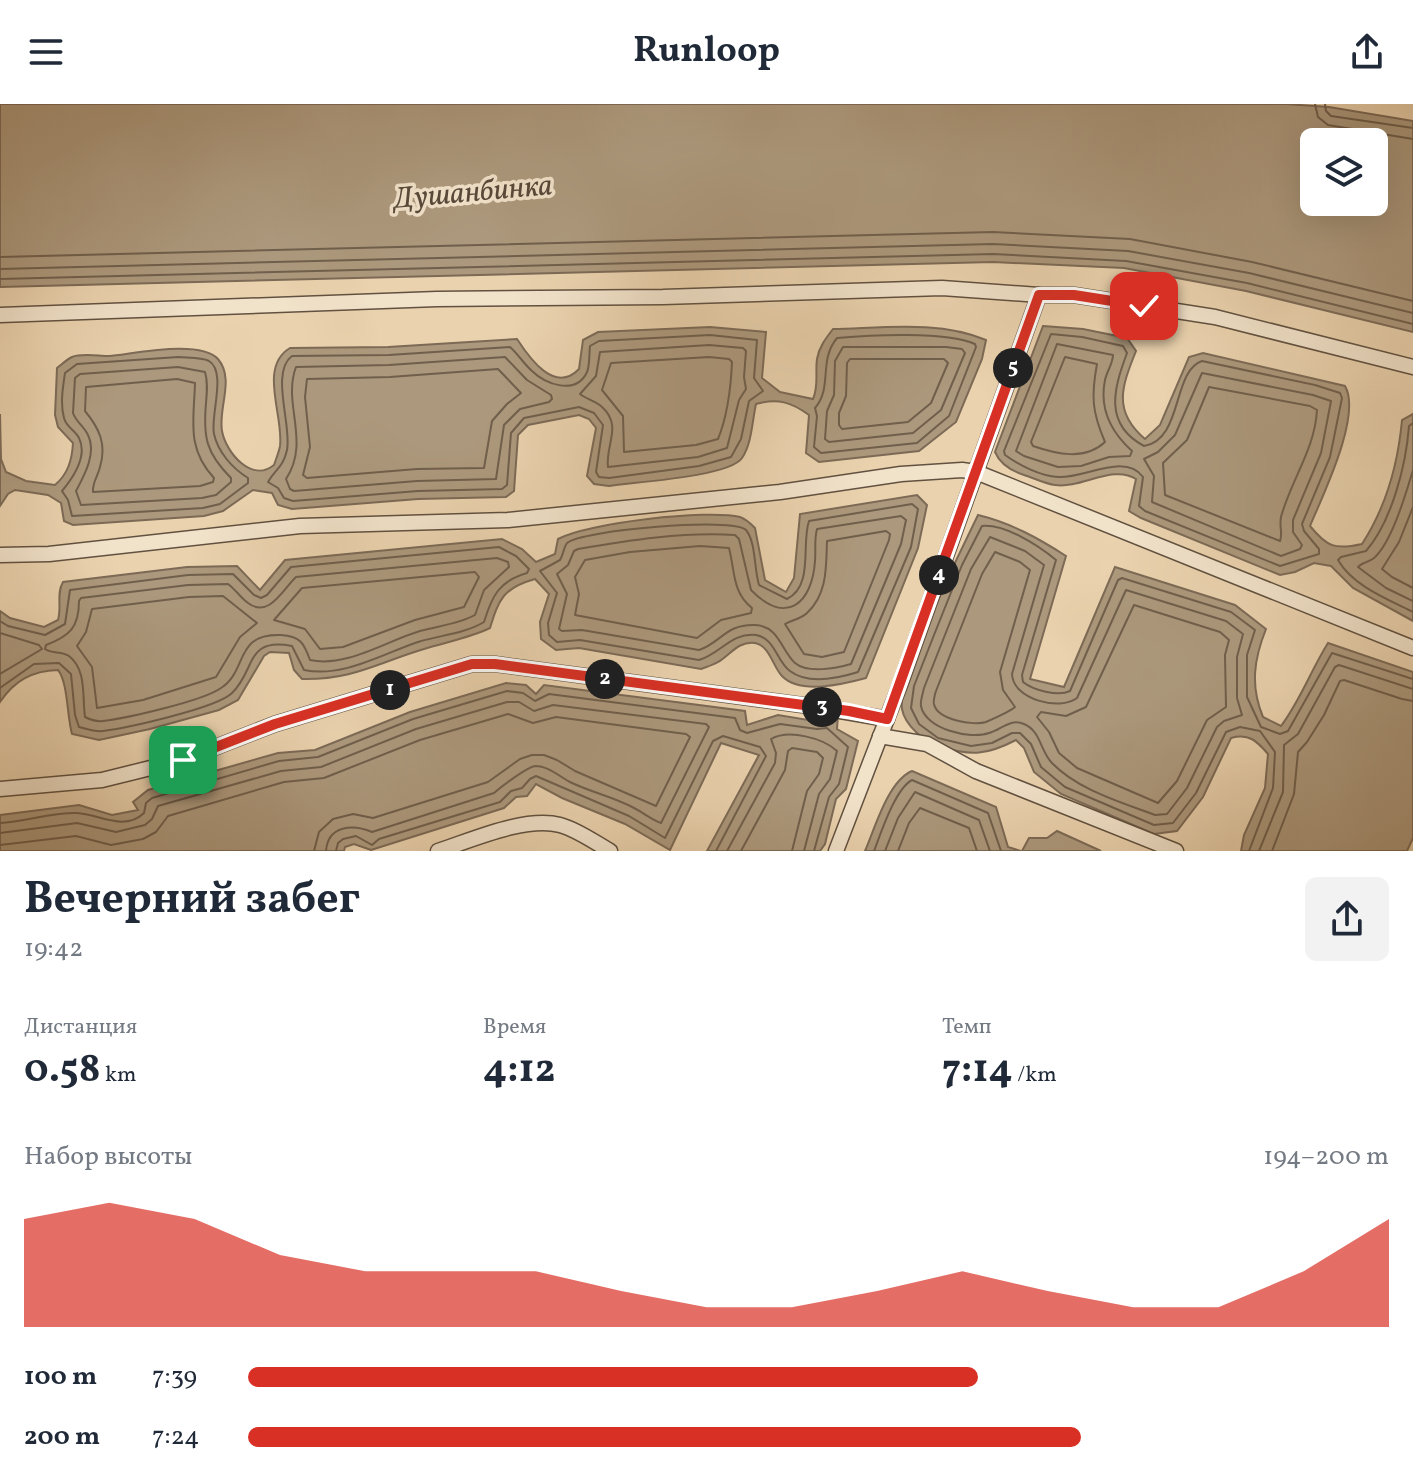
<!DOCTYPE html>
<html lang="ru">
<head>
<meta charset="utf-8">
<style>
	body { margin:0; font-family:Vollkorn,serif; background:#f2f2f3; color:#1f2937; height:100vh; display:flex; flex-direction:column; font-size:30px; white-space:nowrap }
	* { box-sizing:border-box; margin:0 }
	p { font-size:26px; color:#747a83 }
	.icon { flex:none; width:44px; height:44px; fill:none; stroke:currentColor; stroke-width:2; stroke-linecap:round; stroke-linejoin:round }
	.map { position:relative; height:747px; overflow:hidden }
	.drawer { display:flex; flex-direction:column; background:#fff; flex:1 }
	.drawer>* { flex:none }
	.buttons { position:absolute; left:1300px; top:24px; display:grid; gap:16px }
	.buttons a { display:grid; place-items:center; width:88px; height:88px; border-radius:12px; background:#fff; box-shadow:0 8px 32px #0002; font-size:40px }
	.pin { position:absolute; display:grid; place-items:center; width:68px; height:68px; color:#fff; margin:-34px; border-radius:16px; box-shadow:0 4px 12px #0006 }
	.km { position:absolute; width:40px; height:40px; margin:-20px; border-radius:50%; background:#222; color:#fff; font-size:22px; line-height:40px; text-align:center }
	.round { display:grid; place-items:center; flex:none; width:84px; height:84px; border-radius:12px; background:#f2f2f3 }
	.overview { display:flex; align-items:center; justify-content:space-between; height:136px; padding:0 24px }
	h1 { font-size:44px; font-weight:700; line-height:60px }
	.figures { display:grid; grid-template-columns:repeat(3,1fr); gap:12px; height:136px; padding:8px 24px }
	.figures div { display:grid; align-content:center }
	.figures b { font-size:40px; font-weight:700 }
	.figures small { font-size:22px; font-weight:400 }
	.figures p { font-size:22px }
	.chart { height:224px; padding:16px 24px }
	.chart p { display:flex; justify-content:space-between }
	.chart svg { width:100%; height:144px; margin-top:8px; fill:#d93025; opacity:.7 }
	ul { padding:0 24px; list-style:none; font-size:26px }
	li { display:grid; grid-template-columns:128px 96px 1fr; align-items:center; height:60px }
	li i { height:20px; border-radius:10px; background:#d93025 }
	header { display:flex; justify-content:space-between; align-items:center; height:104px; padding:0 24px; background:#fff; font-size:36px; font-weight:700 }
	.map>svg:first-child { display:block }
</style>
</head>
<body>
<header><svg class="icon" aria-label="menu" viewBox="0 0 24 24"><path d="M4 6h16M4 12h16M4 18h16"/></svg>Runloop<svg class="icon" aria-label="share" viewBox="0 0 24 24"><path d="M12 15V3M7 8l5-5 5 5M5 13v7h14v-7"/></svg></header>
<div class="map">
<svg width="1413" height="747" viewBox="0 0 1413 747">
	<rect width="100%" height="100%" fill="#ead2ae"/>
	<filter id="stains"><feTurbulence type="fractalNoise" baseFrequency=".0025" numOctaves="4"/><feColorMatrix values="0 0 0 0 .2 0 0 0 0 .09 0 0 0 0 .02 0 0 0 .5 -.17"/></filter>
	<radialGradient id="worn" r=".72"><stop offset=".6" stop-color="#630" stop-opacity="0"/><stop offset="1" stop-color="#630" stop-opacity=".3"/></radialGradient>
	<!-- water -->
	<g fill="#ac987c" stroke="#7c6a56" stroke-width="2" fill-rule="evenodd">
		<path d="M0,0H1286L1329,3L1413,17V228L1246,187L1124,164L993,158L0,183ZM1314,38H1374V98H1314Z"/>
		<path d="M1043,222L1083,225L1127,234L1136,247C1122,282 1112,307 1145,335L1160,321L1189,253L1203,249L1345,282C1362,311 1323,391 1310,422C1327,443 1335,446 1362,440C1386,403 1398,360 1402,316L1413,310V517L1353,484L1331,462L1314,459L1295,468L1280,471L1141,414L1129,407L1136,375C1113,360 1081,385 1055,381C1045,380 1034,374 1024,371C1012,367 1000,360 995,348Z"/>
		<path d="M710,223L766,228L762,274L780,288L813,295C819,282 815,268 817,255C819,243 826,234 833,225C882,224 940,216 986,236L982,255L956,318L919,347L819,358L806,349L809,311C791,298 778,294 756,300C752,318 752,339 742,354C729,373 634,378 609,382L594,380L587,372L596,324L589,315L579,311L528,321L518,331L514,387L506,393L418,395L292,405L278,401L272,389L253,386L223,407L204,412L73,421L64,417L61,399L48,391L15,386L8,390L0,402V310L1,355L6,368L26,377L55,381C68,370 72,356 73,339L58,323L55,311L57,264C61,261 66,256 72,253C81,249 98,252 109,252C133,250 200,235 218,255C235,275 218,304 222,327C226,349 252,379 274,361C276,355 279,348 280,342C284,312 258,263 290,244L388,243L517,235C530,255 555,290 579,265L583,236L598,228Z"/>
		<path d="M917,391L927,401L918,444L866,574C844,580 800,591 782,572C773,563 770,542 755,539C737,537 731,551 718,558C713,561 706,563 701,565L579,544L556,546L541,535L540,518L549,490L535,475C503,484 499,495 490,524C469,534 446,538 424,545C377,559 353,576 302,575L294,566L289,549L270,548L264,552L238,596L219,606L150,625L99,636L72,630C67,613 68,578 58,566C32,567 15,576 0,598V507L10,514L44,523L58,516C62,503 56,490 63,478L187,463L237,462L260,486L285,456L502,435L522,445L536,458L555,450L558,435C587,419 708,405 740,413C746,415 751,420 755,424L765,476L786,488L794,474L800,410Z"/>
		<path d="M978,411C1011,419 1038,434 1066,452L1030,575L1064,583L1115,463L1235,501L1266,525C1254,555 1250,582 1263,613L1281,622C1300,597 1311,566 1328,539L1413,568V734L1407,747H1241L1244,731L1265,684L1268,650C1257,637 1249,629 1231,634L1203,693L1177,727L1154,730L1061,690L1034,668L1024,644L1016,636C987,651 972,652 940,643C925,638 905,622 902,605C897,578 963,441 978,411Z"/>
		<path d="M506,579L526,581L536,590L544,581L745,607L747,621L778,611L820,618L825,605L838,611L837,625L858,637L846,685L836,695L825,740L820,747H707L759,651L721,639L670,746L625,720L562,694L536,680L527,692L516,693L504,704L371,746L354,740L345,743L344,747H0V711L79,701L112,711L138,706L133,698L148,686L278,649L315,646L410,608Z"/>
		<path d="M912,667L996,703L1008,743L1021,747H865C875,724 888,677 912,667Z"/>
		<path d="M1057,727L1101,747H1022L1029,734H1047Z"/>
	</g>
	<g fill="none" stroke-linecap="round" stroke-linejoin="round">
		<!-- shore -->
		<g stroke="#705f4c" stroke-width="2">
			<path d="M1315,0L1318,13L1328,21L1413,35"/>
			<path d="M1325,0L1326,7L1331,12L1413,24"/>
			<path d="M0,153L993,128L1130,135L1252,158L1413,197"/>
			<path d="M0,165L993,140L1128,147L1249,169L1413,209"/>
			<path d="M0,175L993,150L1126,157L1247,179L1413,220"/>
			<path d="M1051,230L1082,233L1123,242L1127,249C1114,284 1103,320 1144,342C1183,336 1172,267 1202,257L1315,281L1340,289L1342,294L1330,353L1302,420L1304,427L1319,445V450L1280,462L1145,407L1139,402L1143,373C1125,348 1083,375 1058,373C1040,372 1019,361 1005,351L1004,347Z"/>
			<path d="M710,231L757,236L754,274L763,287L749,297L741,335L731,353L699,362L609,374L599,373L596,368L603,321L594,309L579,303L524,314L511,329L507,381L502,385L418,387L293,397L284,394L278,384L268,378C275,365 283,364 287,346C292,322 270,268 292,252L389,251L510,243C518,250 524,260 532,267C545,280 576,292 587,268C590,261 589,250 590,242L599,237Z"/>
			<path d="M837,234C870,231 946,227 975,240L976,243L949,312L917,339L821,349L814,343L817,312L815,304C833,283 818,257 837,234Z"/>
			<path d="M1057,240L1113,251C1113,259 1107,267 1105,276C1099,305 1111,328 1132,347L1130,352L1109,353L1081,362L1058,363L1024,352L1016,347Z"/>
			<path d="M709,241L743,244L746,247L744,273L746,285L739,296L727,344L698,353L608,363C605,341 623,322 602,303C596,297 586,295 580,290L596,272L600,248Z"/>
			<path d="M843,243H946L962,245L965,249L941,306L913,329L829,338L825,335L827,307L834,291L835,257Z"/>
			<path d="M178,253C187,254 201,253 209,257C227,268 210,312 214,330C218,348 232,364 248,374V379L220,400L203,404L72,412L68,396L62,387C72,375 88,352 79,334C75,326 66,323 64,314C60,300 63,282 65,269L77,260Z"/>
			<path d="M505,253L527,276L551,291L552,295L549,298L520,305L504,321L496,375L417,377L294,387L290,385L286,375C311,337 282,300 296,263L389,261Z"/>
			<path d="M709,253L729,255L732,258C731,281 727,313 718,335L696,341L624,348L623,312L602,286L611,259Z"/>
			<path d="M1065,253L1097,260C1091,292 1092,308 1105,338C1085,357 1056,350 1033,342L1031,338Z"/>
			<path d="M850,255H944L948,259L931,299L908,318L842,325L839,321V309L846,292L847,259Z"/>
			<path d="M178,263L205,268C208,278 207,288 206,299C203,333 206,349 231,374V378L216,391L202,394L81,401L76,387C84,372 97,349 88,331C84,322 76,318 73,309L75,274L80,270Z"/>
			<path d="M498,265L521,289L507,300L492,317L484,364L417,365L307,374L303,371L310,343L305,293L307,275L390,273Z"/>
			<path d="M1202,269L1313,291L1331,297L1321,349L1293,416V428L1302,441L1300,445L1281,452L1152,398L1154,372L1144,355L1158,348L1175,331Z"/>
			<path d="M177,275L195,279C194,316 186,344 214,374L213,378L200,382L93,388C92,379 98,372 100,363C107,340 99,324 85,307L86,283Z"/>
			<path d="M1209,283L1310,302L1317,306C1315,345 1291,376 1281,413C1279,422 1283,430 1280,437L1165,391L1163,359L1187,336Z"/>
			<path d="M1413,319L1409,322C1406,361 1392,417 1366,447L1341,453L1338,456C1353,482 1387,495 1413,508"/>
			<path d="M1413,366C1406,389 1392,438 1374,454C1368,459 1362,458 1358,463L1386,484L1413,497"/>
			<path d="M912,400L918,405L911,443L858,568C839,574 808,581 790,567C777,558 775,534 756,531C732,528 720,550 699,556L580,536L557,538L549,531L548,519L557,489L540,467L560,456C563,451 564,443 567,439C581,426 734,413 746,426C756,438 754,465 759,481L787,495C814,482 801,440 809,417Z"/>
			<path d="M1413,403L1399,438L1382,465L1392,473L1413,484"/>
			<path d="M901,412L906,416L901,440L851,560C837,564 808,570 795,559C781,546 779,522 755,521C725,520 721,539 699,546L582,526L562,527L559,525L567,490L557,470L568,461L574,447L578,445C630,436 682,428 735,431L739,435L751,486C786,522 812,500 815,457C816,445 814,436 817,425Z"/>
			<path d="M886,427L890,430L889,436L844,548L822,553L804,550L785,520C792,516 801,515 807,509C828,490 826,461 827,437Z"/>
			<path d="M990,433L1025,447L1044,461L1012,570C1013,596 1060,607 1077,594L1126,486L1226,517L1243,530L1237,553V594L1242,611L1224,617L1217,623L1187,684L1167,710L1155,711C1121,698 1078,686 1052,659C1040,647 1041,627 1024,620C1010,614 1001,626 989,629C971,636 925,625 921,602C920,597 923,589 924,584L971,465Z"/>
			<path d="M700,442L729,444C735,467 732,488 752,504L751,509L721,516L697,534L575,511L579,490L575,473L585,456L630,448Z"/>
			<path d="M995,448L1020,458L1030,466L1000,568L1003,586L1015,603C1009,608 995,614 986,618C974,622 937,616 934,600C933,599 935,589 936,587L982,470Z"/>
			<path d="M497,454L508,458L509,463L484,486L475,511C459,520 438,522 420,527C386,537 346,564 310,556C304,539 300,532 281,531C234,529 248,567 221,584C203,597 127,614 103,617C96,618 91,616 85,613C82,593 87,566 69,552C61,547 52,550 45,545L46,541C70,532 79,523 79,497L81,494L188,481L228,480C235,485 241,494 248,499C269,515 283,485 296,473Z"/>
			<path d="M475,468L479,473L464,503L415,516L343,543L320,545L305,525L274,516L302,484Z"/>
			<path d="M223,492L257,519L240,533L216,573L143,596L97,604L92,563L77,542L86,528L92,505L189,493Z"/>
			<path d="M1134,501L1220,528L1229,536L1225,551L1226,603L1207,616L1177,677L1158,699L1077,664L1059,649L1049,628L1037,613L1041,608L1066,612L1086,603Z"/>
			<path d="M0,517L8,522L45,531L65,520L70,486L188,471L233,470L254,491L261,494L267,491L291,463L499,443L516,452L529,465L527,469C499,477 492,492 484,518C464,530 440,531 418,538C382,550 343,574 304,566L292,542C245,533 256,566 232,589C217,604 127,624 103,627C95,628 87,625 79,623L75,611L71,570L59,559L34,560L0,584"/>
			<path d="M0,529L39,541L42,545L0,570"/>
			<path d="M0,719C25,718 52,708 77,709C99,710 124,728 144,709L146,699L152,694L279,657L318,653L413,615L507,587L523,589L535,597L549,590L735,614L740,626L747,629L780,620L817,625L827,624L848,643L839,680L829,693L814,747"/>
			<path d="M0,729L77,719L116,728L145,721L152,715L158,702L281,667L321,663L416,625L507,598H519L534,607L553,601L706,620L709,623L661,719C652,716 644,709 634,704C614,693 590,688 570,678C559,672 548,662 535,662C527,663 501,683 494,689L372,728C353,720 328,721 326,747"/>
			<path d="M0,741L76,732L111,741L143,735L156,728L168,712L284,678L324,674L420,636L508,610L533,619L556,613L686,630L690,633L656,702L575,667L557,656L544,651H532L520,655L488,678L373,714L353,710L333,715L319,728L314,747"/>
			<path d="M336,747L338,739L343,735L356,732L372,741L379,735L500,698L511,687L522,684L530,675L536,672L629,712L665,734L713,637L723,632L760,643L766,652L716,747"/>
			<path d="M727,747L775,659L776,649L771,635C789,625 823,634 837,647L830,675L819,690L804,747"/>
			<path d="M741,747L785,666L788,647L792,644L817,648L823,654L819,670L807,687L792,747"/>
			<path d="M874,747C881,729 895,685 912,676L988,709L1001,747"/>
			<path d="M885,747L898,714L915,688L979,716L990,747"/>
			<path d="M898,747L909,719L920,704L969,724L977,747"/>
			<path d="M1249,747L1273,684L1275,648L1260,627L1240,623L1226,628L1196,689L1173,719L1154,721L1065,683L1041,663L1031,640L1020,629H1012L992,639L971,642L938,634L919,620L911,604L914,582L934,531L962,461L982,422C1005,420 1038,441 1056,456L1022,571L1023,578C1033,586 1058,593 1070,587L1118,476L1122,474L1231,508L1255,526L1247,551V593L1261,623L1280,630L1288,627L1332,549L1413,575"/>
			<path d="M1259,747L1283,688L1284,641L1298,630L1335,563L1339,561L1413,585"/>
			<path d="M1272,747L1294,690L1298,648L1307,638L1324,611L1340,577L1344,576L1402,595L1413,597"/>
		</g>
		<!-- minor casing -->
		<g stroke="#615140" stroke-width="17">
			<g id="minor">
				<path d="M0,211L437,195L663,193L942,184L1039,191"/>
				<path d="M0,451L49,450L300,422L508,416L780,388L901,370L962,366L976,368L1413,544"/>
				<path d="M880,632L927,640L976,667L1176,747"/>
				<path d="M0,685L102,676L183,656L275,620L472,560H495L817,603L887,615"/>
				<path d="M438,747C472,736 525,712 560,721C578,726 594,738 610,747"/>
				<path d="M836,747L900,581L1039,191H1074L1215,213L1413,263"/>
			</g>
		</g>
		<!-- minor -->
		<use href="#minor" stroke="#f1e2ca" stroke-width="14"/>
	</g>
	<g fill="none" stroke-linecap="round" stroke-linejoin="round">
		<!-- route casing -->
		<g stroke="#fff" stroke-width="16">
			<path id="route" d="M183,656L275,620L472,560H495L849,607L887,615L1039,191H1074L1144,202"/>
		</g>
		<!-- route -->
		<use href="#route" stroke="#d93025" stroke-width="10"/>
	</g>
	<g text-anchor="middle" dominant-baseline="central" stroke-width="7" stroke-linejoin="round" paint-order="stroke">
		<!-- water labels -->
		<g font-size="30" font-style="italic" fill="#574839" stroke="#f1e2ca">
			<text transform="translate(473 89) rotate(-5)">Душанбинка</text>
		</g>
	</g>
	<rect width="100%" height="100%" filter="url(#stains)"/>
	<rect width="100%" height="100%" fill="url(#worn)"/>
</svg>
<div class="buttons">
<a><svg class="icon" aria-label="layers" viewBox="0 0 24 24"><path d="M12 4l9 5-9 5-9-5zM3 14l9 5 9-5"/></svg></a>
</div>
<div class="pin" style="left:183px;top:656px;background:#1e9e55"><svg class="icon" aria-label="arrive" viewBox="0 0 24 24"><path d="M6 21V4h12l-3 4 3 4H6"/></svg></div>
<div class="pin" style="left:1144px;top:202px;background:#d93025"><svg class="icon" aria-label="check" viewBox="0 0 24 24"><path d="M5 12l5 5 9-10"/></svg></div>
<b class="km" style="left:390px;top:586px">1</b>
<b class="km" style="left:605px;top:575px">2</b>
<b class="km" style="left:822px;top:603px">3</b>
<b class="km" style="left:939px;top:471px">4</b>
<b class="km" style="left:1013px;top:264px">5</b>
</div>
<section class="drawer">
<div class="overview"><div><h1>Вечерний забег</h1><p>19:42</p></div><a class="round"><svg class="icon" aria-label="share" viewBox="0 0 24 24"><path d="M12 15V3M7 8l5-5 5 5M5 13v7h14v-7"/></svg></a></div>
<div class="figures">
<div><p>Дистанция</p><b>0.58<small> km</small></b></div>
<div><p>Время</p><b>4:12</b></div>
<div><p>Темп</p><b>7:14<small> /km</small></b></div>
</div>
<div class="chart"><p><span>Набор высоты</span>194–200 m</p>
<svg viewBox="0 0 160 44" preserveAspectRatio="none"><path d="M0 44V11L10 6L20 11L30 22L40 27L50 27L60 27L70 33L80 38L90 38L100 33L110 27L120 33L130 38L140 38L150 27L160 11V44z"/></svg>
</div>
<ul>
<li><b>100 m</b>7:39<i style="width:64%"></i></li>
<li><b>200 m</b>7:24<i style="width:73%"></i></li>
</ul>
</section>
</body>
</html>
